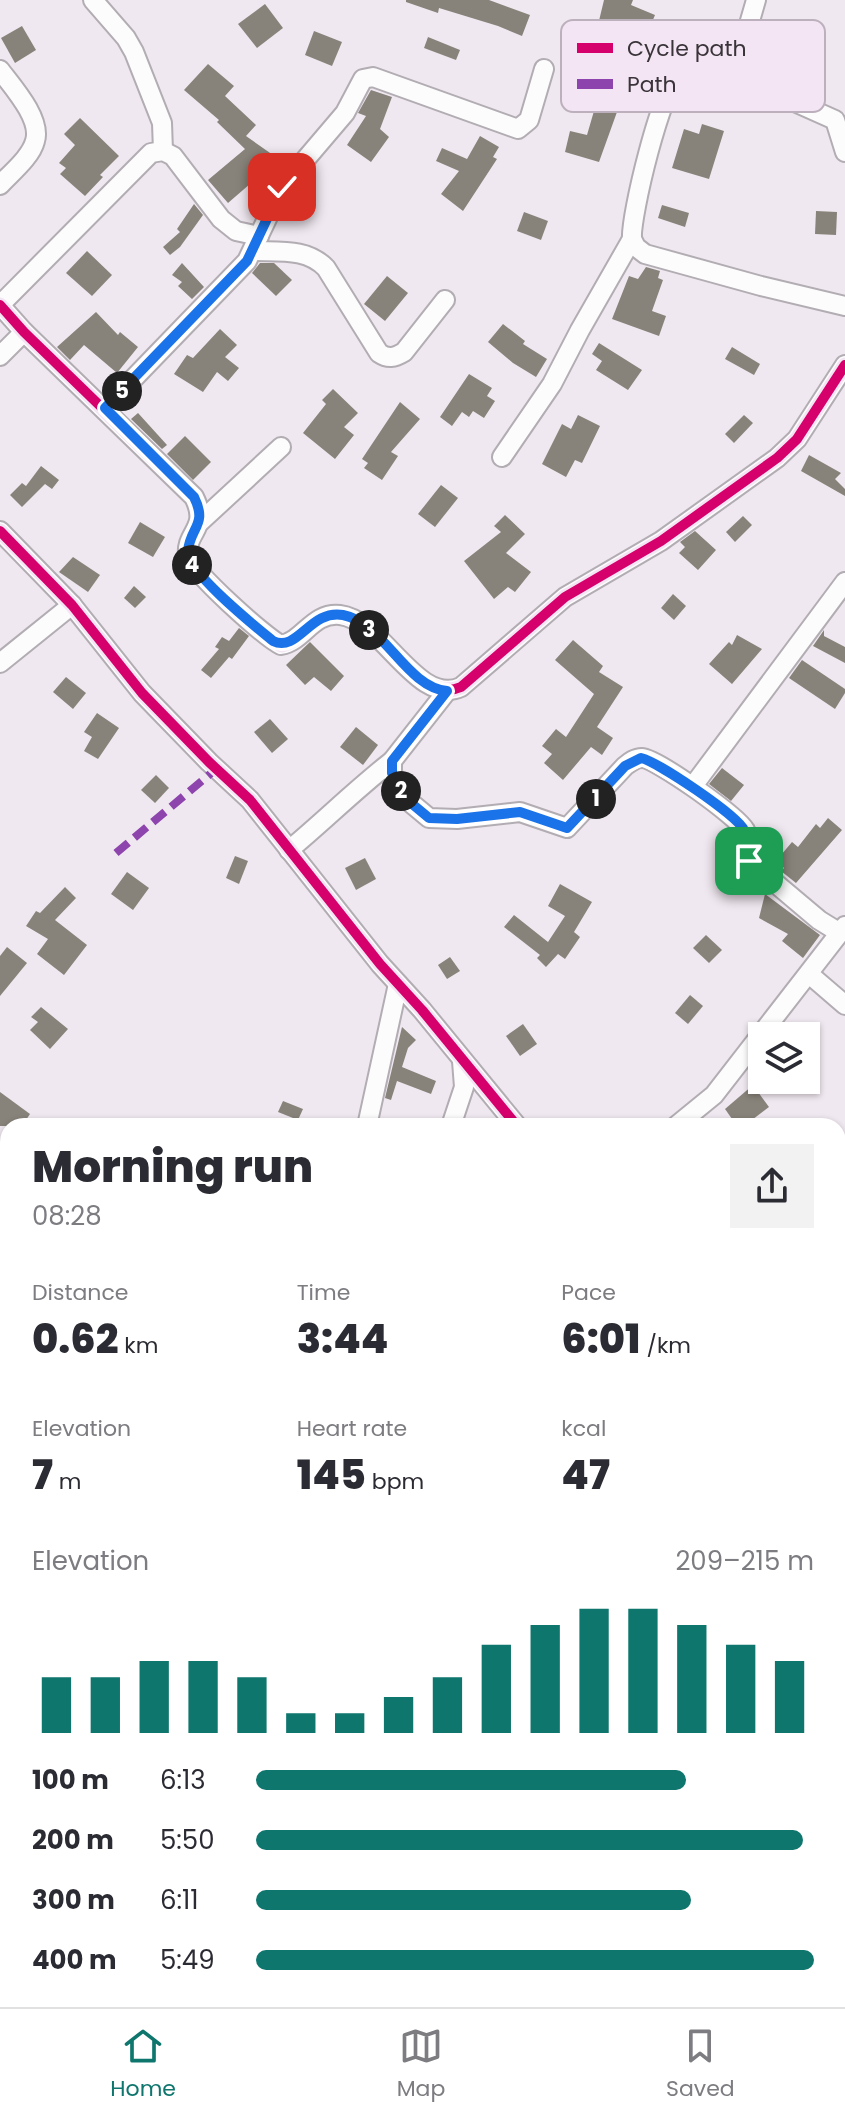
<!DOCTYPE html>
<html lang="en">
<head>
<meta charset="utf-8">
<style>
	body { margin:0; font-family:Poppins,sans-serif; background:#f2f2f3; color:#2b2b33; height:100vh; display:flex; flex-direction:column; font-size:30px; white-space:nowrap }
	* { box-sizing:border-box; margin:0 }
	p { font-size:26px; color:#7c7c81 }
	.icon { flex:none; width:44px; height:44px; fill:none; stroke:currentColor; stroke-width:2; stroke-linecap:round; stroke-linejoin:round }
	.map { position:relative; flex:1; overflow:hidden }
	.sheet { position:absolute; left:0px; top:1118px; width:846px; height:890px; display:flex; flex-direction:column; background:#fff; border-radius:24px 24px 0 0; box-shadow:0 2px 6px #0004 }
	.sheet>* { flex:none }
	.controls { position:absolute; left:748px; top:1022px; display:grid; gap:16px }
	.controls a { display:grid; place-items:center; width:72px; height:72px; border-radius:0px; background:#fff; box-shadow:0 2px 6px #0004; font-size:40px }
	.pin { position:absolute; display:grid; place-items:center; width:68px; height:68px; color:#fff; margin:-34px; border-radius:16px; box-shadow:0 4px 12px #0006 }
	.km { position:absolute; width:40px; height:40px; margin:-20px; border-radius:50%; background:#222; color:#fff; font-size:22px; line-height:40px; text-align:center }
	.round { display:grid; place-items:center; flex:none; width:84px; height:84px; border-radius:0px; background:#f2f2f3 }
	.summary { display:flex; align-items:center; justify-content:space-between; height:136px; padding:0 32px }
	h1 { font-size:44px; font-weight:800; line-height:60px }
	.metrics { display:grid; grid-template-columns:repeat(3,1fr); gap:12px; height:136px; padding:8px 32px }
	.metrics div { display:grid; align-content:center }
	.metrics b { font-size:40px; font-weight:800 }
	.metrics small { font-size:22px; font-weight:400 }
	.metrics p { font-size:22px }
	.chart { height:224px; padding:16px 32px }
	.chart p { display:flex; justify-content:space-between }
	.chart svg { width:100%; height:144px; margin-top:8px; stroke:#0f766e; stroke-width:6 }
	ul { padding:0 32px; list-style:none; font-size:26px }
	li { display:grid; grid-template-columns:128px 96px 1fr; align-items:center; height:60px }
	li i { height:20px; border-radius:10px; background:#0f766e }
	.menu { display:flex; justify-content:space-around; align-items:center; height:112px; border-top:2px solid #e1e1e2; background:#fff; font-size:22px; color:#7c7c81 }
	.menu a { display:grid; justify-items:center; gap:4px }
	.menu .active { color:#0f766e }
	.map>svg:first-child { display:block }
</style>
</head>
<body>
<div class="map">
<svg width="845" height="2007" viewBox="0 0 845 2007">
	<rect width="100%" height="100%" fill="#f0e8f0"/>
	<!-- building -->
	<g fill="#88837a">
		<path d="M406,0H489L530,15L522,36L498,26L439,8L438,13L406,2Z"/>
		<path d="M604,0H633L631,5L655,15L650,27L639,23L633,40L597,29Z"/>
		<path d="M265,4L283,28L257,48L238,24Z"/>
		<path d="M22,26L36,50L15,63L1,38Z"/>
		<path d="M314,31L342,42L332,66L305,55Z"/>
		<path d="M428,37L460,50L456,60L424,48Z"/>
		<path d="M208,64L234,86L225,96L256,125L246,136L273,155L258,177L228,203L208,180L245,149L217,122L219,120L184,90Z"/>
		<path d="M603,80L626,87L599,162L565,152L570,131L587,135Z"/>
		<path d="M371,90L392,97L380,129L389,137L371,162L347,145L366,116L358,113Z"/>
		<path d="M80,118L119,156L100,175L103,177L85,196L60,174L66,168L59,163L75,145L64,134Z"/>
		<path d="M702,124L724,131L709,179L672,168L684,129L699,134Z"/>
		<path d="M480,136L499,147L493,157L497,159L463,211L441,194L459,171L436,161L442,148L467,159Z"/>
		<path d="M194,204L203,215L180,247L170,255L163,247L180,232L177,229Z"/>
		<path d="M662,205L689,213L685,227L658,218Z"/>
		<path d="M816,211L837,212L836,235L815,234Z"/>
		<path d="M524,212L548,221L541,240L517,231Z"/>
		<path d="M87,251L112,275L92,296L66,273Z"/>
		<path d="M182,263L204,287L192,299L178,286L182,282L172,275Z"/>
		<path d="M260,263H274L292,280L276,296L252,273Z"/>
		<path d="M646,267L660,271L658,278L663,280L652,311L666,316L659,336L612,319L629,276L638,279Z"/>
		<path d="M387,276L408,293L385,321L364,304Z"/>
		<path d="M96,312L118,335L120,332L138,347L117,373L84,345L70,360L57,347Z"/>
		<path d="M503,324L525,341L523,344L547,359L536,377L513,363L488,342Z"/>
		<path d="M220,329L237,345L225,357L239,368L228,381L217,372L203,392L174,374L187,355L193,358Z"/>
		<path d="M599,343L642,370L628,390L596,370L602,361L592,354Z"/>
		<path d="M732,347L760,364L754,375L725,359Z"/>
		<path d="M469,374L492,388L487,396L495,401L484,418L473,411L469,417L462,412L452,426L440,417Z"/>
		<path d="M333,389L358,413L344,427L354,435L335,459L303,433L326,404L322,400Z"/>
		<path d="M400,402L420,419L391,452L398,456L382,480L364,468L368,463L362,459Z"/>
		<path d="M138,413L167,445L162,449L131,419Z"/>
		<path d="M578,415L600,426L582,463L575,460L566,477L542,464L562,424L571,429Z"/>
		<path d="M744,415L753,423L734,443L725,434Z"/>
		<path d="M185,436L211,462L193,480L167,454Z"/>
		<path d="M809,455L841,473L835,479L845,489V496L801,471Z"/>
		<path d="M41,466L59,480L52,489L45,484L22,507L10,495L22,483L26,486Z"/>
		<path d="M441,485L458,498L435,527L418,514Z"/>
		<path d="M505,515L525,534L506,553L531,572L515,592L508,587L494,599L464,561L501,532L494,526Z"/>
		<path d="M743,516L752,525L735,542L726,532Z"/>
		<path d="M140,522L165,537L153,557L128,543Z"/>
		<path d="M695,531L716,550L698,570L679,553L685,547L680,542Z"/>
		<path d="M73,557L100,575L88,592L59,572Z"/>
		<path d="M134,586L146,597L135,608L124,598Z"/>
		<path d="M673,594L686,606L674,620L661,608Z"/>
		<path d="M239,628L249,636L232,659L229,657L211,678L201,670L219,649L215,647L222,637L229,641Z"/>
		<path d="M824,630V636L845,647V663L813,646Z"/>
		<path d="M737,635L762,649L732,684L709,664L729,642L732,645Z"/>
		<path d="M573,640L603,666L599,672L623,687L597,727L613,738L602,755L591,747L563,780L544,763L552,754L542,746L556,729L566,737L594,694L555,660Z"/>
		<path d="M310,642L344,676L331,691L314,677L305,685L286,665Z"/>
		<path d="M802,660L845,689V693L835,709L789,678Z"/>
		<path d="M66,677L86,693L73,709L53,692Z"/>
		<path d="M97,713L119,728L98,759L84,751L92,737L84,732Z"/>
		<path d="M270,719L288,739L272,753L254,732Z"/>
		<path d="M356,727L378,745L363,765L340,747Z"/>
		<path d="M722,768L744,785L731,801L709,784Z"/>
		<path d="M156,775L169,788L155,803L141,790Z"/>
		<path d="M828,818L842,830L796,883L781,871L784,868L776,861L792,842L798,847L816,824L820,828Z"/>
		<path d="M235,856L248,861L239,884L226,878Z"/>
		<path d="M365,858L376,879L356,890L345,868Z"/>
		<path d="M127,872L149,888L133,910L111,894Z"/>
		<path d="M560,884L592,902L574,932L580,937L565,959L558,954L546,967L537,958L540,955L504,927L514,915L548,942L565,916L548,906Z"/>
		<path d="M65,887L76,898L55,920L87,945L64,975L37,954L48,939L26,926L36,911L40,913Z"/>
		<path d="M765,894L820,935L803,958L782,941L788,934L759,918Z"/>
		<path d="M706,935L722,950L709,963L693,948Z"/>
		<path d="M7,947L27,963L0,996V956Z"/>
		<path d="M450,957L460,971L447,979L438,965Z"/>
		<path d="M690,995L703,1006L688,1024L675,1013Z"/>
		<path d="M41,1007L68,1029L50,1049L30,1030L38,1022L31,1017Z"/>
		<path d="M523,1024L537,1044L520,1056L506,1036Z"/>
		<path d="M402,1027L416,1040L408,1048L402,1067L436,1081L431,1094L397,1081L391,1100L385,1098Z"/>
		<path d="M753,1085L769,1107L744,1126H737L725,1109Z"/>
		<path d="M0,1092L30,1114L22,1126H0Z"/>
		<path d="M283,1101L303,1109L298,1120L278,1112Z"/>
	</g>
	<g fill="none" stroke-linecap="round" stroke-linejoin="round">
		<!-- minor casing -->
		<g stroke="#b2adb2" stroke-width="22">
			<g id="minor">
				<path d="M93,0L126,38L134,52L162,123L163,151"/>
				<path d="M756,0L738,62L727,72C713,75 691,67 679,75C662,85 630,217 632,239L636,247L645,254L761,286L845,306"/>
				<path d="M738,62L752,83L835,120L845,152"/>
				<path d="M0,70C12,86 42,119 35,141C31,157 11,173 0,185"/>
				<path d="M253,251C280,252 307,248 326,268L379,353C388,359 394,358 404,352L445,300"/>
				<path d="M0,305L24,332L194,497C210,529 185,531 188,556C190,570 266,638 281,645C304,641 312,612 340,615C383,620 417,707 461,687L565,597L661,541L777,458L797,439L845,365"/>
				<path d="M0,305L151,153L163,151L173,156L221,219L236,231L259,236"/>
				<path d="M0,356L24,332"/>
				<path d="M105,408L247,261L282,187L345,113L363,79L373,77L518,129L529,120L544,69"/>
				<path d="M502,457L552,384L580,330L632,239"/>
				<path d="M200,522L281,447"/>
				<path d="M0,531L72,605L142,693L209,762L250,800L380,964L422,1010L517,1126"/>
				<path d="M0,663L72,605"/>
				<path d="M447,691L392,761V773L405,798L429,818L457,819L520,812L567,828L625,766C630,762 635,758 642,758C656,758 738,817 745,830C749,838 748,852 749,861L819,920L840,933"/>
				<path d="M693,786L845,582"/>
				<path d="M289,850C324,821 356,789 392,761"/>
				<path d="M809,974L845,1005"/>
				<path d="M367,1126L398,984"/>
				<path d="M451,1126L464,1087L462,1061"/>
				<path d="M676,1126L714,1095L845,926"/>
				<path d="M0,1223L8,1230"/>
				<path d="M838,1395L845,1393"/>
				<path d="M0,1738L8,1739"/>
			</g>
		</g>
		<!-- minor -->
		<use href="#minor" stroke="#fdfcfd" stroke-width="18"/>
		<!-- quiet -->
		<path stroke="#8e44ad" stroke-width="8" stroke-dasharray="16 8" stroke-linecap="butt" d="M116,853L216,769"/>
		<!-- cycleway casing -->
		<g stroke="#f4e5f4" stroke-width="15">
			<g id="cycleway">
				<path d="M0,305L24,332L194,497C210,529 185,531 188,556C190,570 266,638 281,645C304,641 312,612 340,615C383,620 417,707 461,687L565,597L661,541L777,458L797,439L845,365"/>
				<path d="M0,531L72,605L142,693L209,762L250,800L380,964L422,1010L517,1126"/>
			</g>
		</g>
		<!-- cycleway -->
		<use href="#cycleway" stroke="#d6006c" stroke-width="10"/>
	</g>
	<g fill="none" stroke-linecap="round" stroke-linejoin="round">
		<!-- route casing -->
		<g stroke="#fff" stroke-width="16">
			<path id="route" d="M282,187L247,261L105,408L194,497C208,525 190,527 188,551C186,571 256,627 273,641C298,653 310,609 343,615C384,623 406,687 447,691L392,761V773L405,798L429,818L457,819L520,812L567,828L625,766L641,758C658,762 737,815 744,830C748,838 748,852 749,861"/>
		</g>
		<!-- route -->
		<use href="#route" stroke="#1a73e8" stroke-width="10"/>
	</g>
	<!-- legend -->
	<rect x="561" y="20" width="264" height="92" rx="12" fill="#f4e5f4" stroke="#bcb0bc" stroke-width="2"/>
	<rect x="577" y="43" width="36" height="10" fill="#d6006c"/>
	<rect x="577" y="79" width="36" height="10" fill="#8e44ad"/>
	<g font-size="22" fill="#393439">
		<text x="627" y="56">Cycle path</text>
		<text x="627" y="92">Path</text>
	</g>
</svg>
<div class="controls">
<a><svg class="icon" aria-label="layers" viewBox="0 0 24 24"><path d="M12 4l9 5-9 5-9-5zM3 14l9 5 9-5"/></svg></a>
</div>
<div class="pin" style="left:749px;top:861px;background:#1e9e55"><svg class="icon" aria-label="arrive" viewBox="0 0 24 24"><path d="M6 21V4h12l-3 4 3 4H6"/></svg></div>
<div class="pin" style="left:282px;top:187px;background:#d93025"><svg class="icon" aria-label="check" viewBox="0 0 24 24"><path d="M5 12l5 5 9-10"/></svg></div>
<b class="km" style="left:596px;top:799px">1</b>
<b class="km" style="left:401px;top:791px">2</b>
<b class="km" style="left:369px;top:630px">3</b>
<b class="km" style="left:192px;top:565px">4</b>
<b class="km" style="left:122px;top:391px">5</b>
<section class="sheet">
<div class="summary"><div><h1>Morning run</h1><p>08:28</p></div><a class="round"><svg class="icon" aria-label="share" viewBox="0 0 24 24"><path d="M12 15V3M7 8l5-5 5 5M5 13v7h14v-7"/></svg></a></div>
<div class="metrics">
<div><p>Distance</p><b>0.62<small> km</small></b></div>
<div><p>Time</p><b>3:44</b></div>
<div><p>Pace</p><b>6:01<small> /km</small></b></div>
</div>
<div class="metrics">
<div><p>Elevation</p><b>7<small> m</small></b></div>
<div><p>Heart rate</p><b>145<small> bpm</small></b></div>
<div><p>kcal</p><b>47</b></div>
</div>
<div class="chart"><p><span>Elevation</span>209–215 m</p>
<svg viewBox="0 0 160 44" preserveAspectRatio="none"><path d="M5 44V27M15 44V27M25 44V22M35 44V22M45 44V27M55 44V38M65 44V38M75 44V33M85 44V27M95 44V17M105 44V11M115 44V6M125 44V6M135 44V11M145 44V17M155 44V22"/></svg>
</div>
<ul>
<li><b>100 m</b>6:13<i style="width:77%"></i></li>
<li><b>200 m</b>5:50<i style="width:98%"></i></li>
<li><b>300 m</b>6:11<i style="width:78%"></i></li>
<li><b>400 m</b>5:49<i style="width:100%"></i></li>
</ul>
</section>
</div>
<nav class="menu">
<a class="active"><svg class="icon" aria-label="home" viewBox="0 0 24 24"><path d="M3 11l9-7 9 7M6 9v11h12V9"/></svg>Home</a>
<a><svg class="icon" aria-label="map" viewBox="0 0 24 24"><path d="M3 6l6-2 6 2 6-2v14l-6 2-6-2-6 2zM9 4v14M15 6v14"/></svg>Map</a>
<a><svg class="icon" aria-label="saved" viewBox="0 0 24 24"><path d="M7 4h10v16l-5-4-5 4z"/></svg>Saved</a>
</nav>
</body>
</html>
